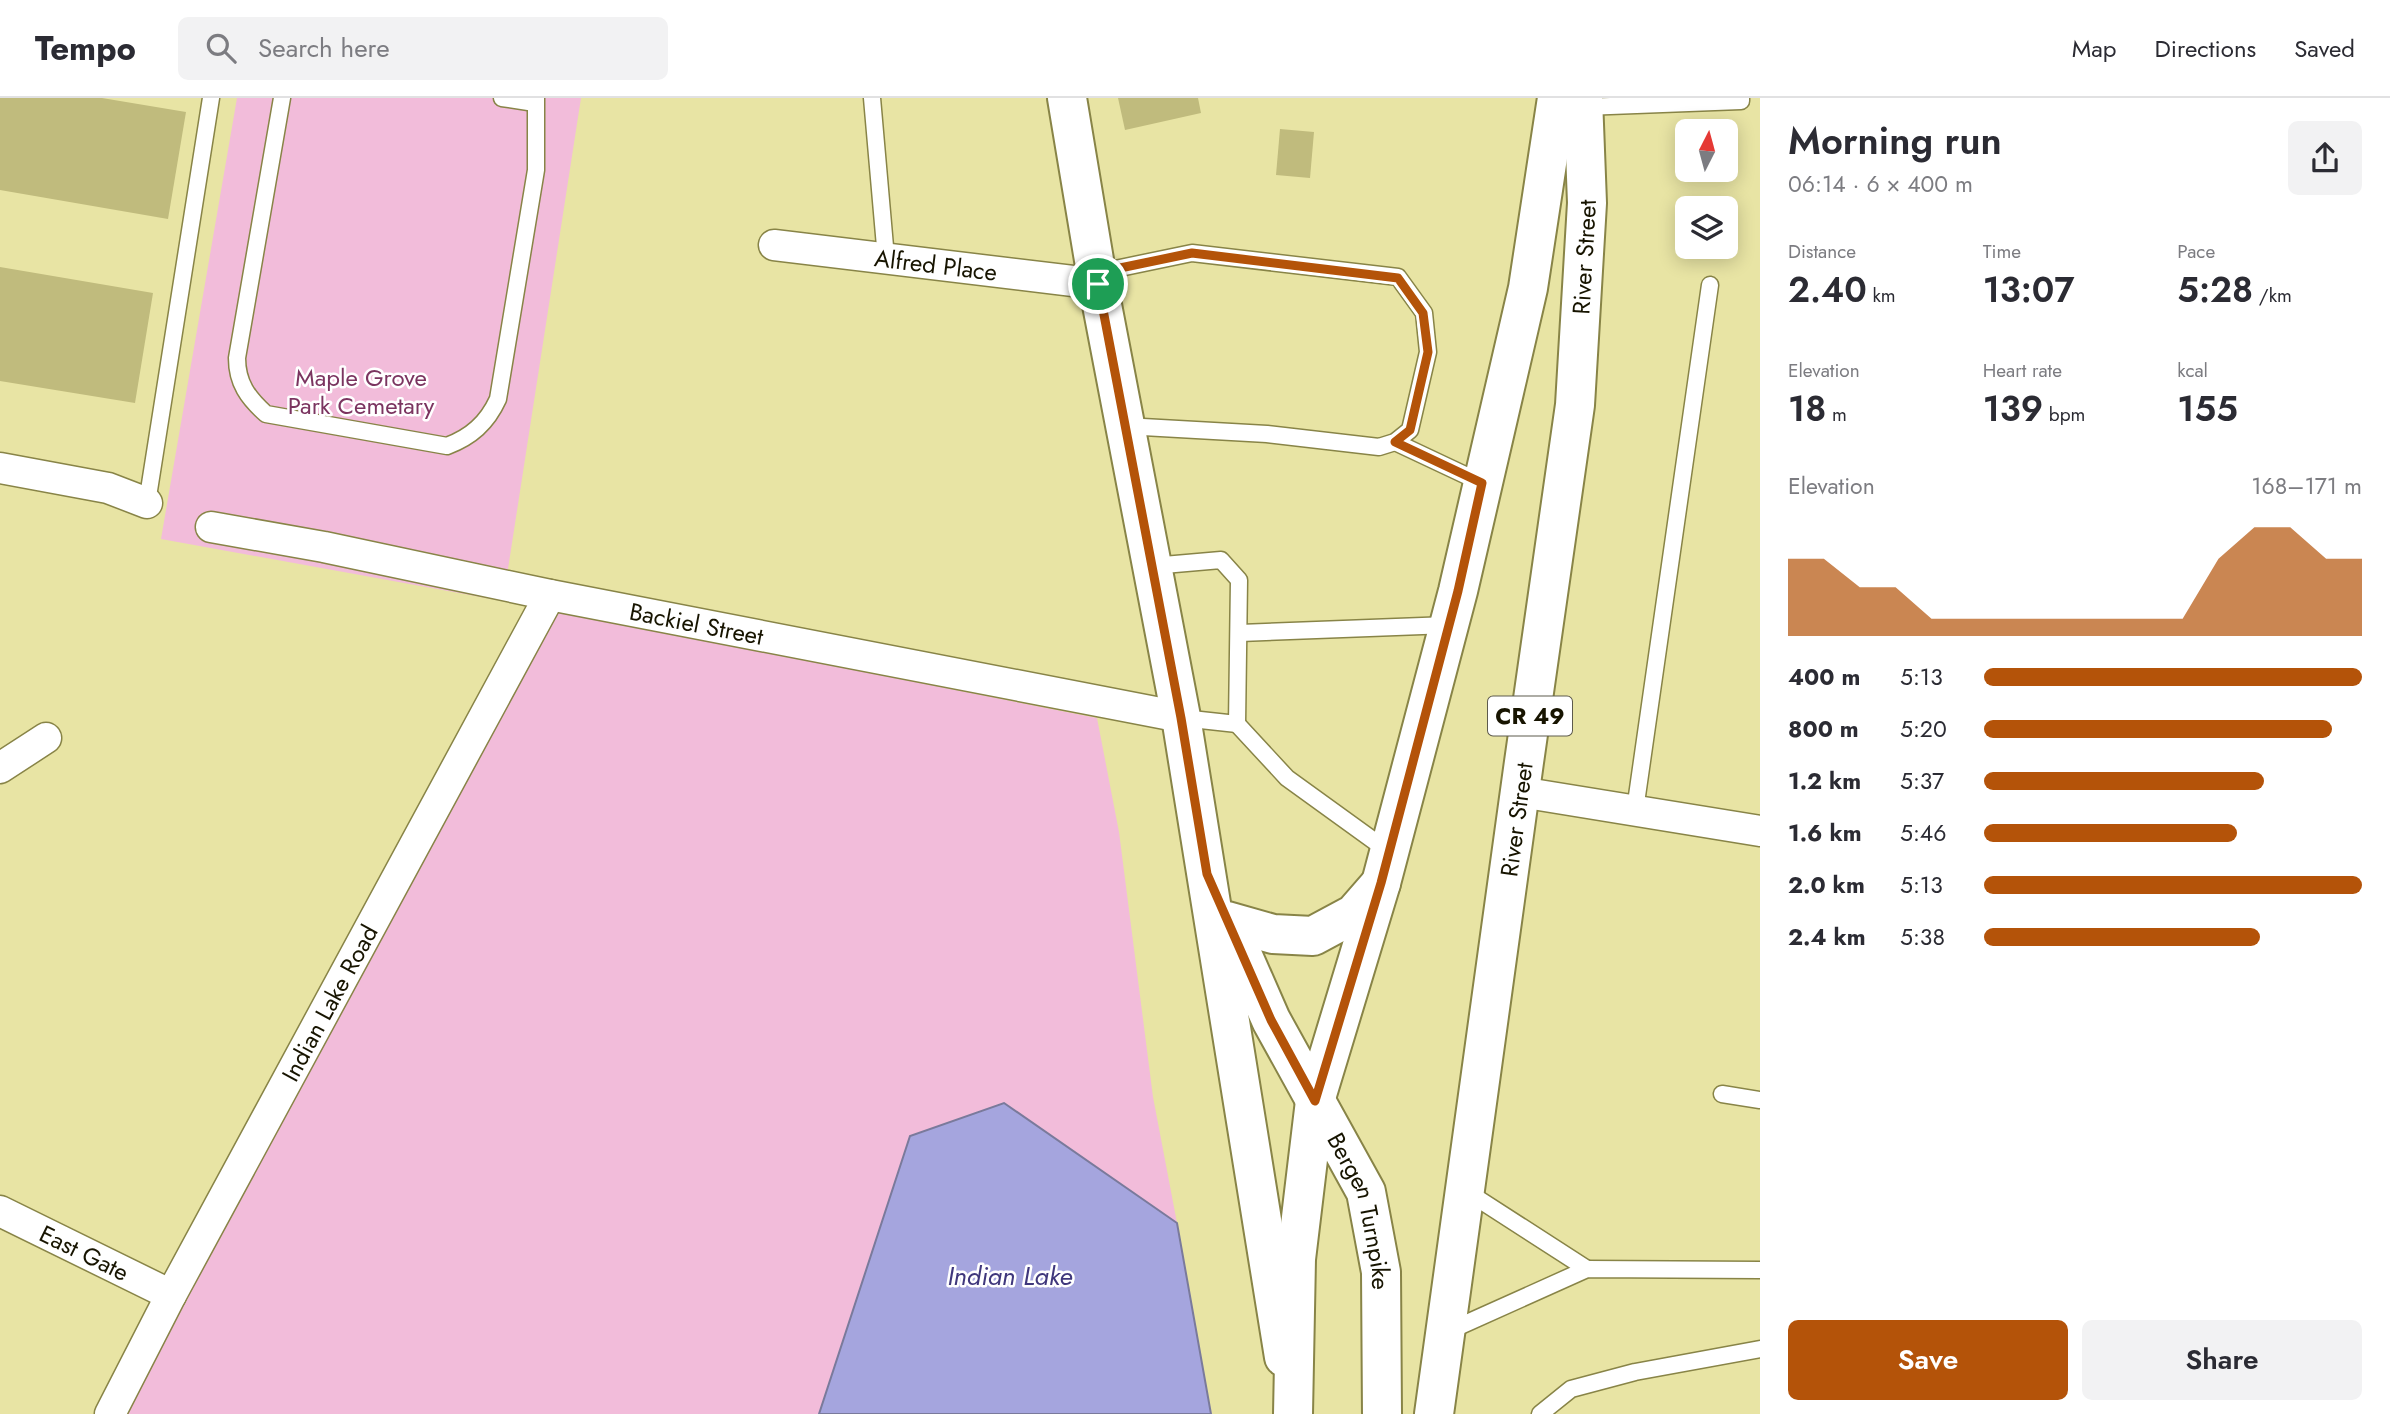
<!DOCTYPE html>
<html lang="en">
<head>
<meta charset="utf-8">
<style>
	body { margin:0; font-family:Jost,sans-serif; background:#f2f2f3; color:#2b2b33; height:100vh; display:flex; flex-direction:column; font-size:26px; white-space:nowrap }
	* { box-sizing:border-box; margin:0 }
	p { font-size:23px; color:#7c7c81 }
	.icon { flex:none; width:38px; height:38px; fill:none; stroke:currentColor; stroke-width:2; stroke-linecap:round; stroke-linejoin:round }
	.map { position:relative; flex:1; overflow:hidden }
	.details { display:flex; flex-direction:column; background:#fff; width:630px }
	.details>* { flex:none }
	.needle { width:46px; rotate:6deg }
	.buttons { position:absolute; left:1675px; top:21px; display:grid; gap:14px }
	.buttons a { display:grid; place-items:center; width:63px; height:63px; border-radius:10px; background:#fff; box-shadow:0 4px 18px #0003; font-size:35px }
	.pin { position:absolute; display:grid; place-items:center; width:60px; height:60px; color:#fff; margin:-30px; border:4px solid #fff; border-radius:50%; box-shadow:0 2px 7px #0007 }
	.round { display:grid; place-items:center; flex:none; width:74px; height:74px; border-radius:10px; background:#f2f2f3 }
	.summary { display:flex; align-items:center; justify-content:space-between; height:119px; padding:0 28px }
	h1 { font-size:38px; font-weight:600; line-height:52px }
	.figures { display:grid; grid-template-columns:repeat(3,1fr); gap:10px; height:119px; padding:7px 28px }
	.figures div { display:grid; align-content:center }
	.figures b { font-size:35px; font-weight:600 }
	.figures small { font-size:19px; font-weight:400 }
	.figures p { font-size:19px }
	.chart { height:196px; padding:14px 28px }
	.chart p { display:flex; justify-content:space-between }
	.chart svg { width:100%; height:126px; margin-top:7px; fill:#b45309; opacity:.7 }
	.cta { display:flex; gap:14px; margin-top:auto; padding:14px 28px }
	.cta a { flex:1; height:80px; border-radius:10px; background:#b45309; color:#fff; font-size:28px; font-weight:600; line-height:80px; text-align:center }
	.cta a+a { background:#f2f2f3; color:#2b2b33 }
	ul { padding:0 28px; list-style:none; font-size:23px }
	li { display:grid; grid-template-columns:112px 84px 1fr; align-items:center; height:52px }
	li i { height:18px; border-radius:9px; background:#b45309 }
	header { display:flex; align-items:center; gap:42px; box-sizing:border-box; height:98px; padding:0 35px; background:#fff; border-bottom:2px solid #e1e1e2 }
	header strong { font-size:33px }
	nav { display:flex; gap:38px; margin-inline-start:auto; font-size:24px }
	.search { width:490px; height:63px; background:#f2f2f3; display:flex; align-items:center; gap:18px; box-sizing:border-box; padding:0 24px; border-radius:10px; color:#7c7c81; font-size:26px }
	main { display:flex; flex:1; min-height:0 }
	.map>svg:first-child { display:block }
</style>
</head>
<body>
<header>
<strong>Tempo</strong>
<div class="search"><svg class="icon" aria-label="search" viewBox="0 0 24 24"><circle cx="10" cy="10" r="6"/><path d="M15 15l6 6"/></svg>Search here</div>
<nav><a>Map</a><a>Directions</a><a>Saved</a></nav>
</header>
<main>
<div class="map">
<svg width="1760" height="1316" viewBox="0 0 1760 1316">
	<rect width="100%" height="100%" fill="#e8e4a4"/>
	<!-- green -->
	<g fill="#f2bcda">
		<path d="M237,0H581L503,503L161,441Z"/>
		<path d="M541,510L1097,620L1119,734L1153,999L1177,1125L1004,1005L910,1038L819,1316H116Z"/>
	</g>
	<!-- water -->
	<path fill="#a5a5de" stroke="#7a7a9b" stroke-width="2" d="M1004,1005L1177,1125L1211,1316H819L910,1038Z"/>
	<!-- building -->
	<g fill="#c0bb7d">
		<path d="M0,0H102L186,14L168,121L0,92Z"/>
		<path d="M1118,0H1198L1201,15L1125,32Z"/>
		<path d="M1280,31L1314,34L1310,80L1276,77Z"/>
		<path d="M0,169L153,195L135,305L0,283Z"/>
	</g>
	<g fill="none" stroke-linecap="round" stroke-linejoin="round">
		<!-- lane casing -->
		<g stroke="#888447" stroke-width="19">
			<g id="lane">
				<path d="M282,0L237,260C237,285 248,300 266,316L447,348C471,339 487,325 498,301L536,72V0"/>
				<path d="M502,0L535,5"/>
				<path d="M872,0L886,160"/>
				<path d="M1584,9L1741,3V0"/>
				<path d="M1096,175L1192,155L1398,179L1424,215L1428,254L1410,332L1395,344L1379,349L1267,336L1125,328"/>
				<path d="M1395,344L1482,385"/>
				<path d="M147,405L211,0"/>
				<path d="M1152,468L1221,462L1239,482L1237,626L1182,620"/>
				<path d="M1240,535L1449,527"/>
				<path d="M1237,626L1287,680L1388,753"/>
				<path d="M1635,712L1710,187"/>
				<path d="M1722,996L1760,1002"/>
				<path d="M1466,1093L1587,1171"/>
				<path d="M1449,1233L1587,1171L1760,1172"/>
				<path d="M1540,1316L1571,1291L1635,1274L1760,1251"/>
			</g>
		</g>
		<!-- street casing -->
		<g stroke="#888447" stroke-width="33">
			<g id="street">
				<path id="s1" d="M774,147L1098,186"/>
				<path d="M0,370L108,390L147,405"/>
				<path id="s2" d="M211,429L324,449L550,497L1181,619"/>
				<path d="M0,670L46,640"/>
				<path d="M1520,694L1760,733"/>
				<path id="s3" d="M0,1113L171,1197"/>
				<path id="s4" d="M110,1316L171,1197L550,497"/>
			</g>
		</g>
		<!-- secondary casing -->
		<g stroke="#888447" stroke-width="42">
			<g id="secondary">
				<path d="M1067,0L1098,186L1181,619L1284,1259"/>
				<path d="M1227,823L1273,836L1313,838L1354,816L1381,785"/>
				<path id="s5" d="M1229,826L1271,922L1366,1094L1381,1174L1382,1316"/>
			</g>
		</g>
		<!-- primary casing -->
		<g stroke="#888447" stroke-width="42">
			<g id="primary">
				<path d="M1293,1316L1296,1161L1315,1003L1381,785L1458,493L1528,190L1557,0"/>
				<path id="s6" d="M1434,1316L1524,664L1575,307L1587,105L1583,0"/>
			</g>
		</g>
		<!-- lane -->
		<use href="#lane" stroke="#fff" stroke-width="16"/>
		<!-- street -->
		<use href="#street" stroke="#fff" stroke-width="30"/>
		<!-- secondary -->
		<use href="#secondary" stroke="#fff" stroke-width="38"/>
		<!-- primary -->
		<use href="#primary" stroke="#fff" stroke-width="38"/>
	</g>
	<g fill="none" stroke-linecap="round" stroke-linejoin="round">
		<!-- route casing -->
		<g stroke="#fff" stroke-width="14">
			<path id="route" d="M1192,155L1398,180L1423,215L1428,254L1410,332L1395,344L1482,385L1458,493L1381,785L1315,1003L1271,922L1207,776L1181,620L1096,175Z"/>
		</g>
		<!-- route -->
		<use href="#route" stroke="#b45309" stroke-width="9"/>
	</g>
	<g text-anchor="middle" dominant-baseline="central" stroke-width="5" stroke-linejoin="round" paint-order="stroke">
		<!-- shield labels -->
		<rect fill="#fff" stroke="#5d5a4c" stroke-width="2" x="1488" y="598.5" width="84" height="39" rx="5"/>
		<g font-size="23" font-weight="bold" fill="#171400">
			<text x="1530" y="618">CR 49</text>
		</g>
		<!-- street labels -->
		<g font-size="24" fill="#171400" stroke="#fff">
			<text stroke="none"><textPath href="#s6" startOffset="1167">River Street</textPath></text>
			<text stroke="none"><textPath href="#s1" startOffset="163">Alfred Place</textPath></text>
			<text stroke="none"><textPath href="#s2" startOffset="495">Backiel Street</textPath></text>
			<text stroke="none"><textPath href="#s6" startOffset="600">River Street</textPath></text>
			<text stroke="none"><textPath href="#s4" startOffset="466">Indian Lake Road</textPath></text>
			<text stroke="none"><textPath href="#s5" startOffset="318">Bergen Turnpike</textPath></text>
			<text stroke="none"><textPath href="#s3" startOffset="94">East Gate</textPath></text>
		</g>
		<!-- park labels -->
		<g font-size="24" fill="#7b3460" stroke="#fff">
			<text x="361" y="279">Maple Grove<tspan x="361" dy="28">Park Cemetary</tspan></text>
		</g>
		<!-- water labels -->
		<g font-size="26" font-style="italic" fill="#3f377c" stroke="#fff">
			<text x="1010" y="1178">Indian Lake</text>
		</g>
	</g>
</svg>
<div class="buttons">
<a><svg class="needle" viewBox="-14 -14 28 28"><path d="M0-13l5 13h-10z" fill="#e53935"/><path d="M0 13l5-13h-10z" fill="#7c7c81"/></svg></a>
<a><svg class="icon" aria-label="layers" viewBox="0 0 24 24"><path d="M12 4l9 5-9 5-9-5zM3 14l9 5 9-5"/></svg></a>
</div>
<div class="pin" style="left:1098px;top:186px;background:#1e9e55"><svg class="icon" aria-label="arrive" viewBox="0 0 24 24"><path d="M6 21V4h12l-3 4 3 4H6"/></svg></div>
</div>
<section class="details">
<div class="summary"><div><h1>Morning run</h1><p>06:14 · 6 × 400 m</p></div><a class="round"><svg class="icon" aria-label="share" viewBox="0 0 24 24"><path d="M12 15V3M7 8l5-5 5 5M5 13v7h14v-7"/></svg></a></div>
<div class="figures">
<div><p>Distance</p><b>2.40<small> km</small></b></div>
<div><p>Time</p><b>13:07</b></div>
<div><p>Pace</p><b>5:28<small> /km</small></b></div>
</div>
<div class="figures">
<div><p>Elevation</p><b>18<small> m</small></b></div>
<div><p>Heart rate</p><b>139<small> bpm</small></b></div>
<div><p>kcal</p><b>155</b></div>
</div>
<div class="chart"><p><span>Elevation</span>168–171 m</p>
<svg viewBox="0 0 160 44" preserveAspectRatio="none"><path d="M0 44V17L10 17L20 27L30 27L40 38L50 38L60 38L70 38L80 38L90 38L100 38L110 38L120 17L130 6L140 6L150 17L160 17V44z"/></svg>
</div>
<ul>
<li><b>400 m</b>5:13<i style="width:100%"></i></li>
<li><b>800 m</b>5:20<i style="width:92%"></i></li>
<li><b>1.2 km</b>5:37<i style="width:74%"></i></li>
<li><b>1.6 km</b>5:46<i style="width:67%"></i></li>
<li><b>2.0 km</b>5:13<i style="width:100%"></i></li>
<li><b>2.4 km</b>5:38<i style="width:73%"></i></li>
</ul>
<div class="cta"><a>Save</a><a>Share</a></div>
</section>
</main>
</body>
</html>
